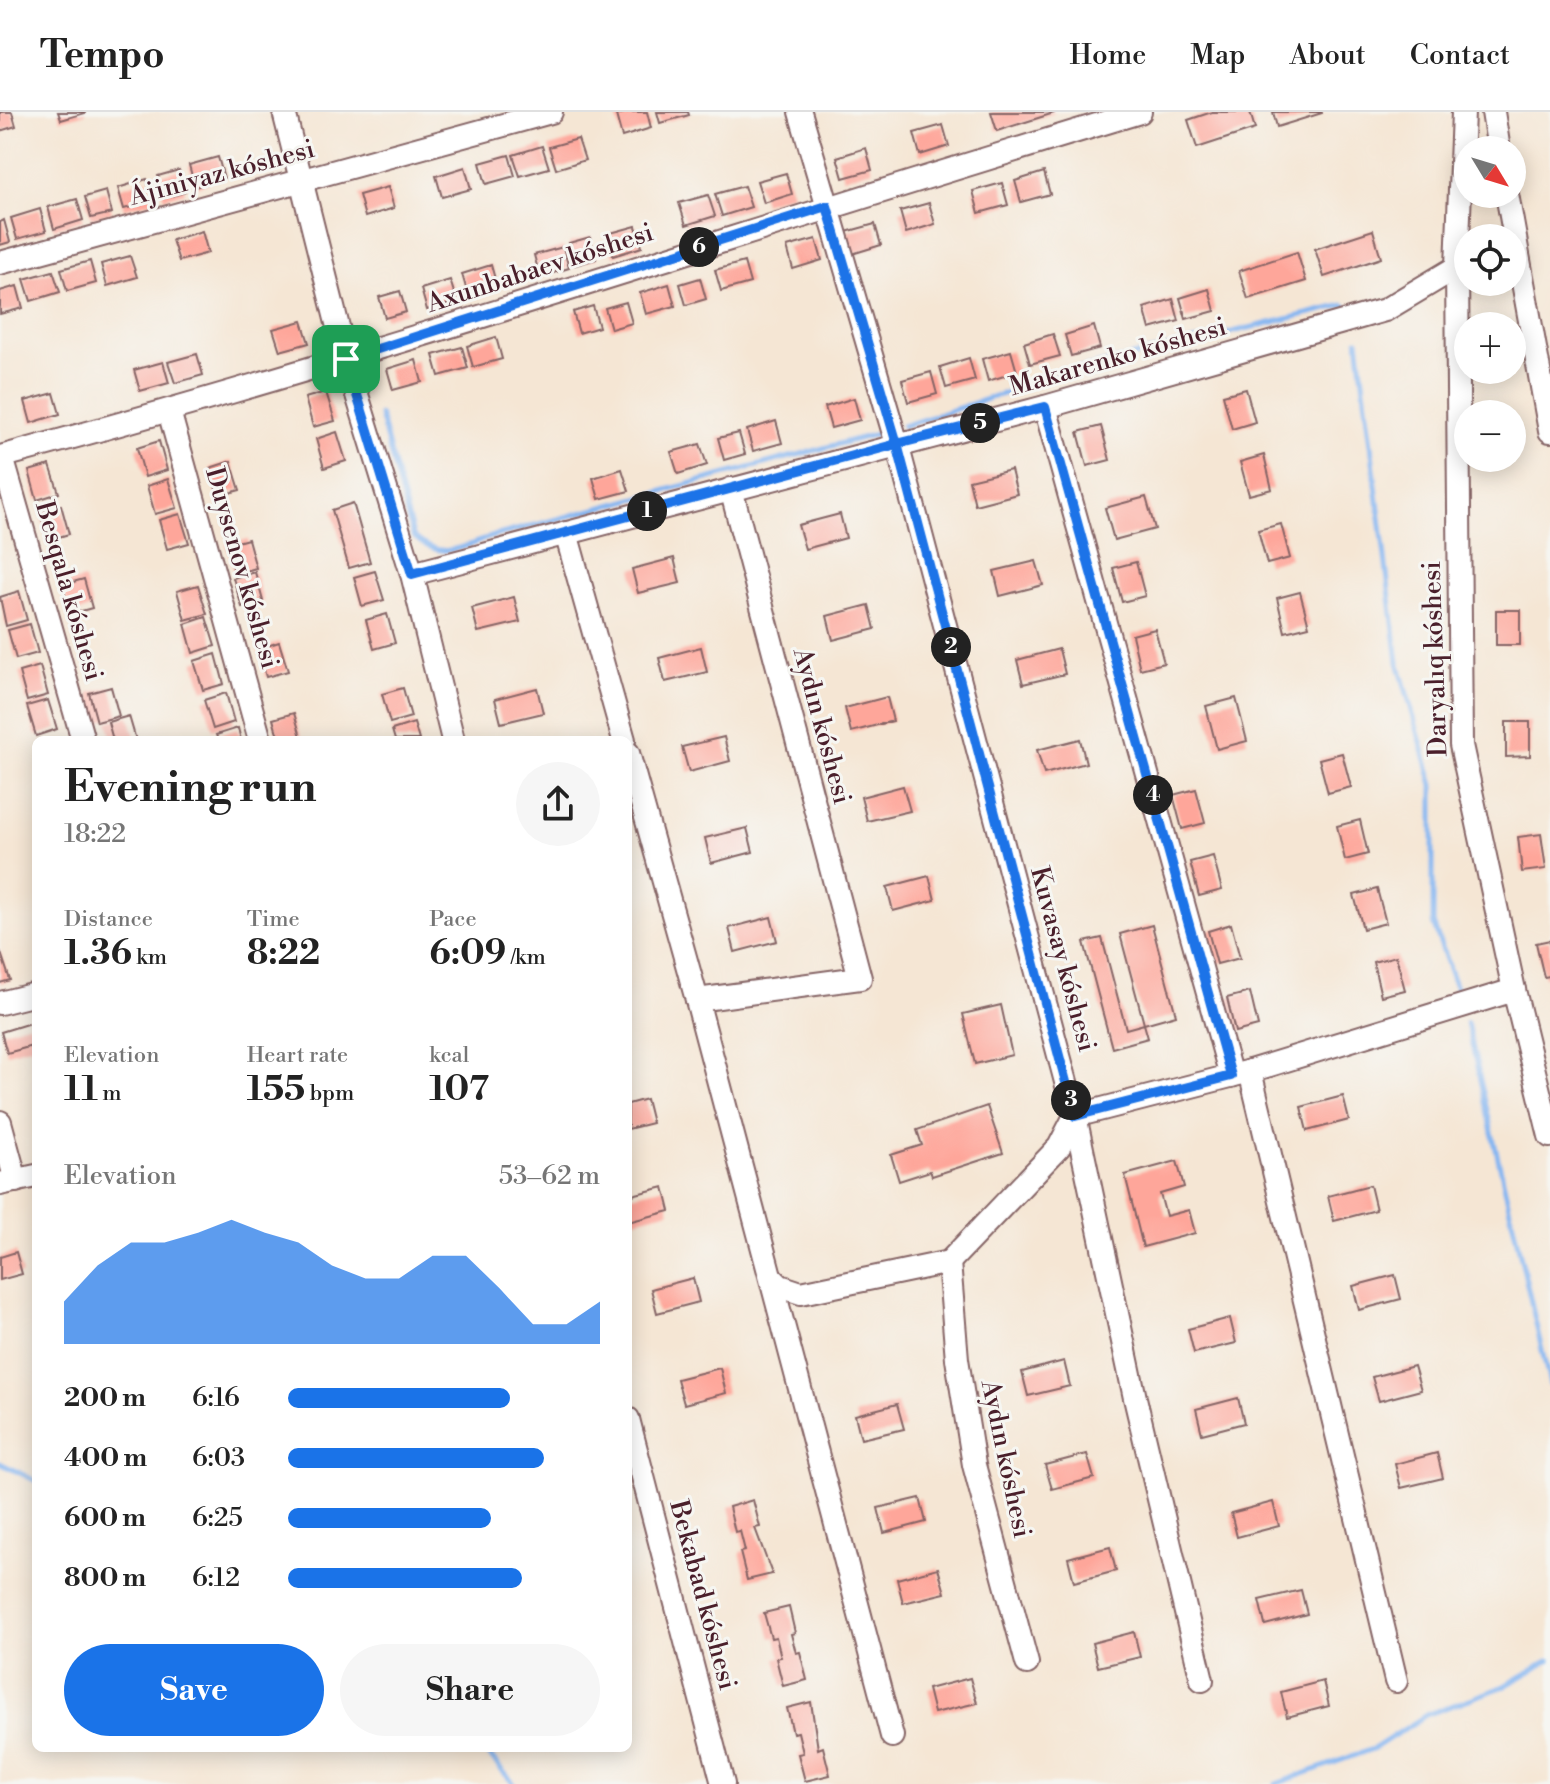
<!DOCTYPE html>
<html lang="en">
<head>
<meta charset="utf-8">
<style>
	body { margin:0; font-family:"Libre Bodoni",serif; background:#f6f6f6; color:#222; height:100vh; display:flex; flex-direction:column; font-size:30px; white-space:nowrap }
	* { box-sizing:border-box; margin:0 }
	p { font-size:26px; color:#767676 }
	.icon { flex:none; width:44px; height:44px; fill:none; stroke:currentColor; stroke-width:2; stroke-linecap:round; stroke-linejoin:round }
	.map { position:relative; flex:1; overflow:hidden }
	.side { position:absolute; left:32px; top:624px; width:600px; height:1016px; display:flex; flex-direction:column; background:#fff; border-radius:12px; box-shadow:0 4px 20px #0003 }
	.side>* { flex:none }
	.needle { width:52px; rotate:128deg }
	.tools { position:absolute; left:1454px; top:24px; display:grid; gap:16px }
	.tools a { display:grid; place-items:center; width:72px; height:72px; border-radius:50%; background:#fff; box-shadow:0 4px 20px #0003; font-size:40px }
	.pin { position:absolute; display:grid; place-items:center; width:68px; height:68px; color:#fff; margin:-34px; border-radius:16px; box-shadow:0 4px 12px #0006 }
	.km { position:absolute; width:40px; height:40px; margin:-20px; border-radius:50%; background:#222; color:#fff; font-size:22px; line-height:40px; text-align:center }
	.round { display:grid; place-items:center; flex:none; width:84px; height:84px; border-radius:42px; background:#f6f6f6 }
	.overview { display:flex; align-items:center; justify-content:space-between; height:136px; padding:0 32px }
	h1 { font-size:44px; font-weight:800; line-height:60px }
	.metrics { display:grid; grid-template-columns:repeat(3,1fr); gap:12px; height:136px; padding:8px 32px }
	.metrics div { display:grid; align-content:center }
	.metrics b { font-size:34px; font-weight:800 }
	.metrics small { font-size:22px; font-weight:400 }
	.metrics p { font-size:22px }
	.chart { height:224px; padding:16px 32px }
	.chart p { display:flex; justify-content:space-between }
	.chart svg { width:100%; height:144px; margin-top:8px; fill:#1a73e8; opacity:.7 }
	.button { display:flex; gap:16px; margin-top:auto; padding:16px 32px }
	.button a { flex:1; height:92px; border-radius:48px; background:#1a73e8; color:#fff; font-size:32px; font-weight:800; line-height:92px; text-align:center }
	.button a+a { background:#f6f6f6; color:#222 }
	ul { padding:0 32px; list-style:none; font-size:26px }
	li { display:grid; grid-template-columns:128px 96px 1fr; align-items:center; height:60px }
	li i { height:20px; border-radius:10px; background:#1a73e8 }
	header { display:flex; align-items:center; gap:48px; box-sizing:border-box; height:112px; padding:0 40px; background:#fff; border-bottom:2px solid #e0e0e0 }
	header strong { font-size:38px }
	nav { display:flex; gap:44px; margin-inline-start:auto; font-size:28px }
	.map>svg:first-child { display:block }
</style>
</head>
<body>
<header>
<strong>Tempo</strong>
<nav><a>Home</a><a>Map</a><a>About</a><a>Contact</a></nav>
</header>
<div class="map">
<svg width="1550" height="1672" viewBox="0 0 1550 1672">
	<rect width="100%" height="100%" fill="#f6f6f2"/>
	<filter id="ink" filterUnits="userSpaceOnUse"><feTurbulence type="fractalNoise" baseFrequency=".0125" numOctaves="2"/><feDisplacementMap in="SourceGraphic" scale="16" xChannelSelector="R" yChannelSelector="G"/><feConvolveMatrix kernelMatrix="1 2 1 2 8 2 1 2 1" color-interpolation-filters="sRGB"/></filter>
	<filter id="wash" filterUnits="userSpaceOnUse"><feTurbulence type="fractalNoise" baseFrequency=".006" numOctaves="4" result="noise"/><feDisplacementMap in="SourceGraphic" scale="32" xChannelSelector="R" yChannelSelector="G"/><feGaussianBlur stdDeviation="1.8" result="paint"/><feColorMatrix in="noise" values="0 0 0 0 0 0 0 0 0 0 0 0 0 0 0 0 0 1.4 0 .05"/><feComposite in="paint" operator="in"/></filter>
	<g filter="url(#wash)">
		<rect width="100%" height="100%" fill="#f5e6d4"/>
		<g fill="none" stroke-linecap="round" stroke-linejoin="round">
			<!-- stream -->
			<g stroke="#85b6f1" stroke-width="5">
				<path d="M1358,228L1398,550L1433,673V811L1458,882"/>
				<path d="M380,303L413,424C441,450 461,435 494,424L880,321"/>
				<path d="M903,314L1080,257L1344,193L1354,201"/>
				<path d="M1467,911L1550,1273"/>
				<path d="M0,1351L36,1369"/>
				<path d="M483,1636L514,1672"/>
				<path d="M1276,1672L1375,1636L1426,1603L1505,1574L1550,1548"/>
			</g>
		</g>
		<g id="blocks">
			<!-- building -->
			<g fill="#fea69a">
				<path d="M0,0H12L16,14L0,19Z"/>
				<path d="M58,0H85V1L61,8Z"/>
				<path d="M628,0H647L651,16L622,25L616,3Z"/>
				<path d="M657,0H688L689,3L660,11Z"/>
				<path d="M991,0H1054V1L997,19Z"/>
				<path d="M1212,0H1250L1255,17L1197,36L1188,8Z"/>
				<path d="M1273,0H1322V1L1277,15Z"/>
				<path d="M943,13L949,34L920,43L914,21Z"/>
				<path d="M578,27L585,48L556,57L549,35Z"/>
				<path d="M542,34L549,56L520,64L513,43Z"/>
				<path d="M866,36L872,58L843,66L837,45Z"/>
				<path d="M509,43L515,64L486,72L480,51Z"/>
				<path d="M218,45L224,66L195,75L189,53Z"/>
				<path d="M465,55L471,77L442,85L436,64Z"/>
				<path d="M179,58L185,80L164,86L158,64Z"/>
				<path d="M1044,60L1050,82L1021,90L1015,69Z"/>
				<path d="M786,61L792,82L764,91L757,69Z"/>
				<path d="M147,67L153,89L124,97L118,76Z"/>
				<path d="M1002,71L1008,93L979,101L973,79Z"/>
				<path d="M744,74L751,95L722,104L715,82Z"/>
				<path d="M388,75L394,96L365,105L359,83Z"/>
				<path d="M106,79L112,101L91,106L85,85Z"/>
				<path d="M708,83L715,104L686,113L679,91Z"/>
				<path d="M77,87L83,108L54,117L48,95Z"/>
				<path d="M929,91L935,112L906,121L900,99Z"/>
				<path d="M40,97L46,119L17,127L11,106Z"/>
				<path d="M4,108L10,130L0,133V110Z"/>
				<path d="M875,112L881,133L852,142L846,120Z"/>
				<path d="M636,114L642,135L613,144L607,122Z"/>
				<path d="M1373,118L1381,146L1324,165L1315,137Z"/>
				<path d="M202,119L208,141L179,149L172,128Z"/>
				<path d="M590,125L596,147L575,153L569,131Z"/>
				<path d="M816,127L822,148L793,157L787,135Z"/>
				<path d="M563,135L569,156L540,165L534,143Z"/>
				<path d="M1297,140L1306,169L1248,187L1239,159Z"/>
				<path d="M130,144L137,165L107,174L101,152Z"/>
				<path d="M90,149L96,171L67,179L61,157Z"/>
				<path d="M744,150L750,171L721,179L715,158Z"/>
				<path d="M491,153L497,174L468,183L462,162Z"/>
				<path d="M53,159L60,180L31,189L24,167Z"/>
				<path d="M700,166L706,187L686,193L680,172Z"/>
				<path d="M450,168L457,190L427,198L421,177Z"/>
				<path d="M669,172L675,194L646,202L640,181Z"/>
				<path d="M17,174L23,196L0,202V179Z"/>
				<path d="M1209,177L1215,199L1186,207L1180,186Z"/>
				<path d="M400,179L406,200L385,206L379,185Z"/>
				<path d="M1173,187L1179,209L1150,217L1144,196Z"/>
				<path d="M626,190L632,211L611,217L605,196Z"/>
				<path d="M593,194L599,215L579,221L573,200Z"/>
				<path d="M302,209L309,231L280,239L273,217Z"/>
				<path d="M1094,214L1100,236L1071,244L1065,223Z"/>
				<path d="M1053,222L1060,244L1030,252L1024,231Z"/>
				<path d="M496,225L502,247L473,255L467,234Z"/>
				<path d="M462,235L468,256L439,264L433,243Z"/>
				<path d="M1011,239L1017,260L988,269L982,247Z"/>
				<path d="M197,242L203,263L175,271L168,250Z"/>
				<path d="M969,246L975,268L946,276L940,255Z"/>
				<path d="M416,248L422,270L393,278L387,257Z"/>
				<path d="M163,250L169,271L140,279L134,258Z"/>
				<path d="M931,260L937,282L908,290L902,268Z"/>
				<path d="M1246,277L1255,310L1232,317L1223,283Z"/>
				<path d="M326,280L335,309L313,315L305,286Z"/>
				<path d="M54,281L60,302L31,311L25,289Z"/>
				<path d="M854,286L860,308L831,316L825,295Z"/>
				<path d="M776,309L782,331L753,339L747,318Z"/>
				<path d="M1101,314L1110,348L1087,354L1078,320Z"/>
				<path d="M337,320L346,349L324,356L316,327Z"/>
				<path d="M739,321L745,342L724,348L718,326Z"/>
				<path d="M159,329L167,358L145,365L137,336Z"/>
				<path d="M700,332L707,353L678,362L671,340Z"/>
				<path d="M1264,343L1272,377L1249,383L1240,350Z"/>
				<path d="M231,349L240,378L218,384L210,356Z"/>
				<path d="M50,353L59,381L37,388L29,359Z"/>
				<path d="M622,357L629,379L599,387L593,366Z"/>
				<path d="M1011,358L1017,382L975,393L969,368Z"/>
				<path d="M168,367L177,396L155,402L147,374Z"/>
				<path d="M1146,385L1155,417L1114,428L1105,396Z"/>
				<path d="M353,391L370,450L349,456L332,398Z"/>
				<path d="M61,393L69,422L48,428L40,399Z"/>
				<path d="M180,402L189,431L167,437L159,408Z"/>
				<path d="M840,402L846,426L805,437L798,413Z"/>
				<path d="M1281,412L1290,446L1267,452L1258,418Z"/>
				<path d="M248,427L256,456L235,462L226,433Z"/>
				<path d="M674,446L680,471L638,481L632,457Z"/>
				<path d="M1036,449L1043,473L1000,484L994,459Z"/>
				<path d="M1136,450L1145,484L1122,490L1113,456Z"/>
				<path d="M375,459L384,488L362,494L354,465Z"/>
				<path d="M255,460L263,489L242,495L233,466Z"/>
				<path d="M84,467L92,496L71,502L62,473Z"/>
				<path d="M198,473L207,502L185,508L177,479Z"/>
				<path d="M19,479L27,508L6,514L0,485Z"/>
				<path d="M1300,480L1309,514L1285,520L1277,486Z"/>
				<path d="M514,485L520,510L478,520L472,496Z"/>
				<path d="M869,493L875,517L833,528L827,504Z"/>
				<rect x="1496" y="498" width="24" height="35"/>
				<path d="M387,502L395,531L374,537L366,508Z"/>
				<path d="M206,505L215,534L193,541L185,512Z"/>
				<path d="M30,512L38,541L16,547L8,518Z"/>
				<path d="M1155,517L1164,551L1140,557L1132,523Z"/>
				<path d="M279,530L288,559L266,565L258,537Z"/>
				<path d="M701,535L707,560L665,570L659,546Z"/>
				<path d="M1059,537L1065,562L1023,572L1017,548Z"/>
				<path d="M216,542L224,572L203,578L194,549Z"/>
				<path d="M40,554L48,583L27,589L19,560Z"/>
				<path d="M111,575L119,604L97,610L89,581Z"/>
				<path d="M403,576L411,605L390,611L382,582Z"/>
				<path d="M537,576L543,601L501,611L495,587Z"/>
				<path d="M226,581L234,610L213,617L204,588Z"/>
				<path d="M887,585L893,609L851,620L845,596Z"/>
				<path d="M1236,586L1247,629L1217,637L1206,594Z"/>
				<path d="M48,588L57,617L36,624L27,594Z"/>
				<path d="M294,601L302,628H279L273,607Z"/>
				<path d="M129,604L136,628H113L108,610Z"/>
				<path d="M1506,610H1530V644L1506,645Z"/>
				<path d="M414,611L419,628H395L392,618Z"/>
				<path d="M238,616L241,628H218L216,623Z"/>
				<path d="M724,625L730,649L689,660L682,635Z"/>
				<path d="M1080,627L1086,651L1044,662L1037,638Z"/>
				<path d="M1342,641L1351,675L1328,681L1319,647Z"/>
				<path d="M903,674L910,699L867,709L861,685Z"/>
				<path d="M1196,677L1205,711L1182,717L1173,683Z"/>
				<path d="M1360,708L1368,742L1345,748L1337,714Z"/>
				<path d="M747,716L753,740L711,751L705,726Z"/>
				<path d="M1541,722L1546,757L1522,760L1518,725Z"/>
				<path d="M1213,744L1222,778L1199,784L1190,750Z"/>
				<path d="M929,764L935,788L893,799L887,775Z"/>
				<path d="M1377,777L1386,811L1363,817L1354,783Z"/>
				<path d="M771,805L777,829L735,840L729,816Z"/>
				<path d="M1231,812L1240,846L1217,852L1208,819Z"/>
				<path d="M1152,813L1176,903L1144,912L1120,822Z"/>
				<path d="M1102,826L1126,917L1144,912L1148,926L1112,936L1084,830Z"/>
				<path d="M1550,828V864L1544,865L1536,831Z"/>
				<path d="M0,838L10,868L0,871Z"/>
				<path d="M1396,844L1405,878L1381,884L1373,850Z"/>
				<path d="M1250,880L1258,914L1235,920L1227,886Z"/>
				<path d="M1001,893L1012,943L975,952L963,902Z"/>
				<path d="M30,911L36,933L7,941L1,920Z"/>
				<path d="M1343,984L1349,1008L1307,1019L1301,995Z"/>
				<path d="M646,987L652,1011L628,1017V992Z"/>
				<path d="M987,994L1003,1041L932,1064L930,1059L899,1069L891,1043L922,1033L917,1018Z"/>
				<path d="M1177,1049L1184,1075L1160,1082L1166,1104L1189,1098L1195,1121L1143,1135L1125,1063Z"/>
				<path d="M1370,1073L1376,1098L1334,1109L1328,1084Z"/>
				<path d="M664,1075L670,1099L628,1110V1084Z"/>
				<path d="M16,1140L22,1162L0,1168V1145Z"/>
				<path d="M1395,1163L1401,1187L1359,1198L1353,1174Z"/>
				<path d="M693,1166L699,1190L657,1201L651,1177Z"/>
				<path d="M1230,1206L1236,1231L1194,1241L1188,1217Z"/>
				<path d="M1064,1249L1070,1274L1028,1284L1022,1260Z"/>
				<path d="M1414,1254L1421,1278L1379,1289L1372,1265Z"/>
				<path d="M720,1256L726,1281L684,1292L677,1267Z"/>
				<path d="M1238,1286L1244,1311L1202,1322L1196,1297Z"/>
				<path d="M897,1292L904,1317L861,1327L855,1303Z"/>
				<path d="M1437,1341L1443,1366L1401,1376L1395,1352Z"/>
				<path d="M1087,1342L1094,1366L1052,1377L1045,1353Z"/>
				<path d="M920,1386L926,1410L884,1421L878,1396Z"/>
				<path d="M753,1388L760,1415L755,1416L772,1462L747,1468L740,1440L745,1439L740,1419L735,1420L729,1395Z"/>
				<path d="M1273,1390L1279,1414L1237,1425L1231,1401Z"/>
				<path d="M1110,1435L1116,1459L1074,1470L1068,1446Z"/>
				<path d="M938,1456L945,1481L903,1491L897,1467Z"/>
				<path d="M1301,1478L1307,1502L1265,1513L1259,1488Z"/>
				<path d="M789,1495L795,1521L791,1522L796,1541L800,1540L807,1568L783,1574L776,1546L781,1545L776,1525L771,1526L764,1501Z"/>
				<path d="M1134,1520L1140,1545L1098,1555L1092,1531Z"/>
				<path d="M970,1566L977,1591L934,1601L928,1577Z"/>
				<path d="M1323,1569L1329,1594L1287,1605L1281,1580Z"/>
				<path d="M811,1590L818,1637L823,1635L830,1663L805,1669L798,1642L803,1641L798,1620L793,1621L787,1596Z"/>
			</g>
		</g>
	</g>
	<g filter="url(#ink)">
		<use href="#blocks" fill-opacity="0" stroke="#866566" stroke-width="2"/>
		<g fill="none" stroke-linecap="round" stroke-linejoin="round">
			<!-- minor casing -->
			<g stroke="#866566" stroke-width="26">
				<g id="minor">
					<path d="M284,0L346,247L412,462L453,628"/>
					<path d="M800,0L897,332L1075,1004L1135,1286L1202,1568"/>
					<path d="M1463,0L1457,155L1461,633L1514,878L1550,1024"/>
					<path d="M1493,0L1499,38"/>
					<path d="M1507,82L1550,319"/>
					<path d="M0,151L551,0"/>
					<path d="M1045,295L1231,964"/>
					<path d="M169,299L260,628"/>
					<path d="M0,345C383,242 760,114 1140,0"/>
					<path d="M2,345L83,628"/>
					<path d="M566,421L624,628"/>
					<path d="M412,462L1045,295L1385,198L1457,155"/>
					<path d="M628,641L697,888L892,1624"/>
					<path d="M697,888L860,866L731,377"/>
					<path d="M0,891L36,882"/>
					<path d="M1250,959L1396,1569"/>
					<path d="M0,1010L16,1069"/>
					<path d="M0,1072L36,1064"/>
					<path d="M949,1150L957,1247L974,1353L1027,1551"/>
					<path d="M771,1165L780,1174L801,1181L949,1150L1059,1035L1075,1004L1250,959L1514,878"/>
					<path d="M628,1307L723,1672"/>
				</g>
			</g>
			<!-- minor -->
			<use href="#minor" stroke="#fff" stroke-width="22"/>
		</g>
	</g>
	<g fill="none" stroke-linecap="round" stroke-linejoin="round" filter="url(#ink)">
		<!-- route casing -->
		<g stroke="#fff" stroke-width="16">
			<path id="route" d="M346,247L412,462L897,332L1075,1004L1231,964L1045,295L897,332L827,94L346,247"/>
		</g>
		<!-- route -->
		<use href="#route" stroke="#1a73e8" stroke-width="10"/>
	</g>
	<g text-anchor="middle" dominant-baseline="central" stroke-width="6" stroke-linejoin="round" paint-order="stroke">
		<!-- street labels -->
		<g font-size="26" fill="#4a1f2b" stroke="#f6f6f2">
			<text transform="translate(222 61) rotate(-15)">Ájiniyaz kóshesi</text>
			<text transform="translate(540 156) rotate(-18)">Axunbabaev kóshesi</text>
			<text transform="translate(1118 245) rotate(-16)">Makarenko kóshesi</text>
			<text transform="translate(242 456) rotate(74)">Duysenov kóshesi</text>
			<text transform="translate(69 479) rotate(74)">Besqala kóshesi</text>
			<text transform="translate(1435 547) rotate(-92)">Daryalıq kóshesi</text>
			<text transform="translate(822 614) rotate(75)">Aydın kóshesi</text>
			<text transform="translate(1063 847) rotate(75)">Kuvasay kóshesi</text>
			<text transform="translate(1006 1347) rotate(78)">Aydın kóshesi</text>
			<text transform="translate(703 1483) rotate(75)">Bekabad kóshesi</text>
		</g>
	</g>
</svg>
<div class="tools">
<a><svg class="needle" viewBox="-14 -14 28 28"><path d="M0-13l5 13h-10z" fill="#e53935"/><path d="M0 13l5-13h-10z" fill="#767676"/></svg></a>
<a><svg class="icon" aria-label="locate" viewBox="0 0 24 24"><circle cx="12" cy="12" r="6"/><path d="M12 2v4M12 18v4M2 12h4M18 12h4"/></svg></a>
<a>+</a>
<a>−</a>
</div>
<div class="pin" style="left:346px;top:247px;background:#1e9e55"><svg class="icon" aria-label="arrive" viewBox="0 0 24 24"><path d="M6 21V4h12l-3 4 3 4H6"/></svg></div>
<b class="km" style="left:647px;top:399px">1</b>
<b class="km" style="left:951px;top:535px">2</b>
<b class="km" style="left:1071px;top:988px">3</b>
<b class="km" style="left:1153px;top:683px">4</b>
<b class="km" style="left:980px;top:311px">5</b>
<b class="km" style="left:699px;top:135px">6</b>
<section class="side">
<div class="overview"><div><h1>Evening run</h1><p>18:22</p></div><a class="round"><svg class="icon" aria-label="share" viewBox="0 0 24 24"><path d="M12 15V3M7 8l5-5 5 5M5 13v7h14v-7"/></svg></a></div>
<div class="metrics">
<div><p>Distance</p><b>1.36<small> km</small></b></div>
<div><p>Time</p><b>8:22</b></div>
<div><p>Pace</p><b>6:09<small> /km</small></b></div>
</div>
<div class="metrics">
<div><p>Elevation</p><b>11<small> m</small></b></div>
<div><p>Heart rate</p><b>155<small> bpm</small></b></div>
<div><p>kcal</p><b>107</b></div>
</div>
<div class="chart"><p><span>Elevation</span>53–62 m</p>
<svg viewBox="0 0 160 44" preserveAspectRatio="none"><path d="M0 44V31L10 20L20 13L30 13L40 10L50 6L60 10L70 13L80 20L90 24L100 24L110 17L120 17L130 27L140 38L150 38L160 31V44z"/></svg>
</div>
<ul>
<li><b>200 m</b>6:16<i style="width:71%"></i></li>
<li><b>400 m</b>6:03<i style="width:82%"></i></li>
<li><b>600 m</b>6:25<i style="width:65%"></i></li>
<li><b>800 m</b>6:12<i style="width:75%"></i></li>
</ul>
<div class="button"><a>Save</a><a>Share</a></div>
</section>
</div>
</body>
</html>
